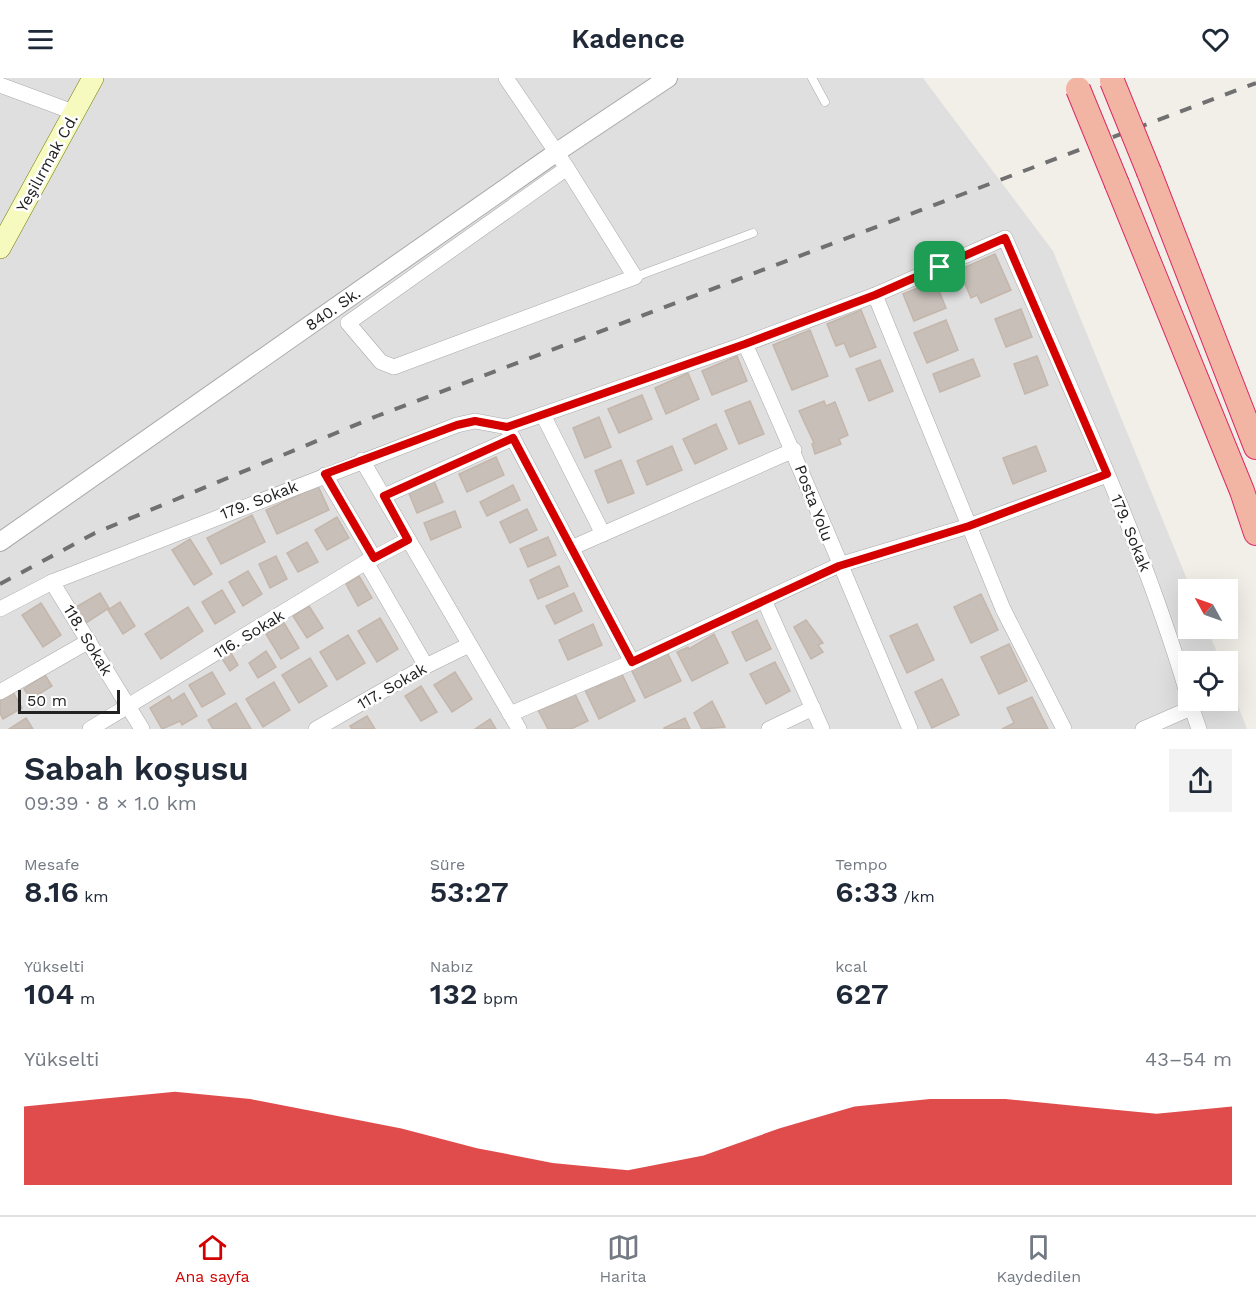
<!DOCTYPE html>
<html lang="tr">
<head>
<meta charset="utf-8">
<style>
	body { margin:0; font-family:"Work Sans",sans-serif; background:#f2f2f3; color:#1f2937; height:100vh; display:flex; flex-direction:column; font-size:22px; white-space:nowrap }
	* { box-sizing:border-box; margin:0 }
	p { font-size:20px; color:#747a83 }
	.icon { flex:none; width:33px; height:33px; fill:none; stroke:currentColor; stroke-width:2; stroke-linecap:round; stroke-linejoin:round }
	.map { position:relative; height:651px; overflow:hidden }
	.details { display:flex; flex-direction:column; background:#fff; flex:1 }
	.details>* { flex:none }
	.needle { width:39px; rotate:310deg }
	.fabs { position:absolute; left:1178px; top:501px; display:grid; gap:12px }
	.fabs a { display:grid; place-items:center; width:60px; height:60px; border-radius:0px; background:#fff; box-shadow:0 6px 24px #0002; font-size:30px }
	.scale { position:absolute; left:18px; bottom:15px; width:102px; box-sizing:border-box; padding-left:6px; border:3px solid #222; border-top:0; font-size:16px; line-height:21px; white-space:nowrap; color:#222; -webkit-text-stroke:4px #fff; paint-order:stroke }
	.pin { position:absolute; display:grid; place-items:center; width:51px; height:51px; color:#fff; margin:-26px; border-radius:12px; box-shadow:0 3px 9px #0006 }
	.round { display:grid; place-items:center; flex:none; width:63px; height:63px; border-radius:0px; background:#f2f2f3 }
	.summary { display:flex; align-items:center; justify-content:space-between; height:102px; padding:0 24px }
	h1 { font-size:33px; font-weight:600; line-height:45px }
	.metrics { display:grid; grid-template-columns:repeat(3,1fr); gap:9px; height:102px; padding:6px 24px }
	.metrics div { display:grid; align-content:center }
	.metrics b { font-size:30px; font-weight:600 }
	.metrics small { font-size:16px; font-weight:400 }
	.metrics p { font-size:16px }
	.chart { height:168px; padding:12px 24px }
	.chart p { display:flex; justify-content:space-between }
	.chart svg { width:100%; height:108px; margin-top:6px; fill:#d40000; opacity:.7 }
	header { display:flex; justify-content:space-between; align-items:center; height:78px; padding:0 24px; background:#fff; font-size:27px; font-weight:600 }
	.menu { display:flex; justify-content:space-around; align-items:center; height:84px; border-top:2px solid #e0e1e3; background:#fff; font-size:16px; color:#747a83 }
	.menu a { display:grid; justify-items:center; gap:3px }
	.menu .current { color:#d40000 }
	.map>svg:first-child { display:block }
</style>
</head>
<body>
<header><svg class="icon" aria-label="menu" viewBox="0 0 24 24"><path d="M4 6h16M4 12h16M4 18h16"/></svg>Kadence<svg class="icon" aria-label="heart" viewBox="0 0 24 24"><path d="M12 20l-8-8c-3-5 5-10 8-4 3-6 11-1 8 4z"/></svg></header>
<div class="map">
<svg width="1256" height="651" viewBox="0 0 1256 651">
	<rect width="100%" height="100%" fill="#f2efe9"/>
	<!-- residential -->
	<path fill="#e0dfdf" d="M0,0H923L1053,173L1191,511L1188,512V550L1207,551L1221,583L1188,584V622H1227V598L1247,651H0Z"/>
	<!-- building -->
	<g fill="#c7bfb8" stroke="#c4b6ab" stroke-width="1.5">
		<path d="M995,176L1011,212L981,225L977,217L971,220L959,192Z"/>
		<path d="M935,203L946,230L914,243L903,216Z"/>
		<path d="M1021,231L1032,259L1006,269L995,241Z"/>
		<path d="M861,232L876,269L850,279L844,265L836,268L827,246Z"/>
		<path d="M946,242L958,272L927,285L914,255Z"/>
		<path d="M810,252L828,298L792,312L773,267Z"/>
		<path d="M737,278L747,303L712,317L702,293Z"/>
		<path d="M1037,278L1048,307L1025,316L1014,286Z"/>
		<path d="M973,281L980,298L940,314L933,296Z"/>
		<path d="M880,282L893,313L869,323L856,291Z"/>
		<path d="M688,295L699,321L666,336L655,310Z"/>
		<path d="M642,317L652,341L619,355L608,331Z"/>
		<path d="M750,323L764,356L739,366L725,333Z"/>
		<path d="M824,323L826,328L835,324L848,357L839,361L841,366L815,376L812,366L814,365L799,333Z"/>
		<path d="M599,339L611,369L585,380L573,350Z"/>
		<path d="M716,346L727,371L695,386L683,361Z"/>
		<path d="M672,368L682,392L647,407L637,383Z"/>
		<path d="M1036,368L1046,393L1013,406L1003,380Z"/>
		<path d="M496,379L504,397L467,414L459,396Z"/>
		<path d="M621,382L634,415L608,425L595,393Z"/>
		<path d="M434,403L443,424L417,435L408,413Z"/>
		<path d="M513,407L520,422L487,438L480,424Z"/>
		<path d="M318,408L329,432L277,456L266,432Z"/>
		<path d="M527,431L537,452L510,465L500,444Z"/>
		<path d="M455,433L461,449L431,462L424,445Z"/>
		<path d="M252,437L265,464L221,486L207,460Z"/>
		<path d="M337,439L349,460L327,472L315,452Z"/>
		<path d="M548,459L556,477L528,489L520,471Z"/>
		<path d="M190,461L212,496L194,507L172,472Z"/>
		<path d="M307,464L318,484L298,494L287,475Z"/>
		<path d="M276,478L287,501L270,510L259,486Z"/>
		<path d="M559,488L568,508L538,521L530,502Z"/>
		<path d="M248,493L262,516L243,528L229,504Z"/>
		<path d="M359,498L372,520L358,528L346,506Z"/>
		<path d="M222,512L235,534L215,546L202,524Z"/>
		<path d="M100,515L109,530L86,545L76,529Z"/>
		<path d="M574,515L582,533L555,546L546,528Z"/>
		<path d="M981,516L998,552L971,565L954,529Z"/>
		<path d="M120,524L135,548L123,556L108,532Z"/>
		<path d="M41,525L61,557L43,569L22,537Z"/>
		<path d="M309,528L323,550L307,560L293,538Z"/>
		<path d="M188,529L203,553L161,581L145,556Z"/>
		<path d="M380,540L398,571L377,584L358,553Z"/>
		<path d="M757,542L771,571L746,583L732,554Z"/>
		<path d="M806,542L823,565L818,567L823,574L811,581L794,549Z"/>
		<path d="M284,545L299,570L281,581L266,556Z"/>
		<path d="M593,546L602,567L568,582L559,562Z"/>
		<path d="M917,546L934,582L907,595L890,558Z"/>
		<path d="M714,556L728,585L692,603L677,574L688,569L689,571Z"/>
		<path d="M348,557L365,585L337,602L320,574Z"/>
		<path d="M1009,566L1027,603L999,616L981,579Z"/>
		<path d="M230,573L238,587L230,593L221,579Z"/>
		<path d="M266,573L276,589L258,600L249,585Z"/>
		<path d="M667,574L681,603L645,620L631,591L641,586L642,589Z"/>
		<path d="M310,580L327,608L299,625L282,597Z"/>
		<path d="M775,584L790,613L766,626L750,596Z"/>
		<path d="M212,594L225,616L202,629L189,607Z"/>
		<path d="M455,594L472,621L452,634L434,607Z"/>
		<path d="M621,594L635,623L599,641L585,612L595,607L597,609Z"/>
		<path d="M45,597L52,608L31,621L24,611Z"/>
		<path d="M942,601L959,637L932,650L915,614Z"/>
		<path d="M274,604L290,632L263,649L246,621Z"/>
		<path d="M421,608L437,634L421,643L405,618Z"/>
		<path d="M13,614L22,630L3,641L0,635V622Z"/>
		<path d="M574,614L588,643L571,651H548L538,632L565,621L564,619Z"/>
		<path d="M184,615L197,638L182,647L180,643L162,651L150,630L169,618L172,623Z"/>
		<path d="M1032,619L1048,651H1002L1014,645L1007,630Z"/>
		<path d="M712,623L725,649L702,651L694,635Z"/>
		<path d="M236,625L251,651H213L208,642Z"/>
		<path d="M367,638L375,651H352L350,648Z"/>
		<path d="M26,640L33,651H9Z"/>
		<path d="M685,640L690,651H664V650Z"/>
		<path d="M490,641L496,651H475Z"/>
	</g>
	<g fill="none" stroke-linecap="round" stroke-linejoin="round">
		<!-- service casing -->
		<g stroke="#a9a9a9" stroke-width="9">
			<g id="service">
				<path d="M812,0L825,24"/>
				<path d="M635,199L753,155"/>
			</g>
		</g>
		<!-- minor casing -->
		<g stroke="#a9a9a9" stroke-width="16">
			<g id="minor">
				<path d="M506,0L567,90L635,199L394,289L381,284L348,245L567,90"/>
				<path d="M0,7L76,35"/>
				<path d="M875,217L1003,531L1064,651"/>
				<path d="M745,266C803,393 855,523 910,651"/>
				<path d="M543,337L603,456"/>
				<path d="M507,349L632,584L510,636"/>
				<path d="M362,382L519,651"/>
				<path d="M325,397L374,480"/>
				<path d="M384,418L513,360"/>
				<path d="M571,470L794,372"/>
				<path d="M366,484L426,588"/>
				<path d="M52,504L142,651"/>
				<path d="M765,524L822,651"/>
				<path d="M0,531L52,504L457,347L475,343L507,349L745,266L875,217L1005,160C1070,311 1142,461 1188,618"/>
				<path d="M632,584L839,487L969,448L1107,397"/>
				<path d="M0,614L89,563"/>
				<path d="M1189,622L1199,651"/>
				<path d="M90,651L366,484L408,462"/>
				<path d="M316,651L426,588L469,567"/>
				<path d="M769,651L813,630"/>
				<path d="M1143,651L1191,630"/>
			</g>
		</g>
		<!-- tertiary casing -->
		<g stroke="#a9a9a9" stroke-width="20">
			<path id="tertiary" d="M0,464L557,74L668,0"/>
		</g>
		<!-- secondary casing -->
		<g stroke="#707d05" stroke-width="22">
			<path id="secondary" d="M0,170L93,0"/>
		</g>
		<!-- trunk casing -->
		<g stroke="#dc2a67" stroke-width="26">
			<g id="trunk">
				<path d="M1149,94L1256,369"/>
				<path d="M1117,106L1242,413L1256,455"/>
			</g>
		</g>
		<!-- service -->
		<use href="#service" stroke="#fff" stroke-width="8"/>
		<!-- minor -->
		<use href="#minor" stroke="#fff" stroke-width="15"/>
		<!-- tertiary -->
		<use href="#tertiary" stroke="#fff" stroke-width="18"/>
		<!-- secondary -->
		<use href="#secondary" stroke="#f7fabf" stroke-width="21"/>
		<!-- trunk -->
		<use href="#trunk" stroke="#f2b4a3" stroke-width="24"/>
		<!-- rail -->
		<path stroke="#707070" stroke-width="4" stroke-dasharray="12 12" stroke-linecap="butt" d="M0,506L95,455L377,338L1256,5"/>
		<!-- trunk-bridge casing -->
		<g stroke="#dc2a67" stroke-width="26" stroke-linecap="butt">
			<g id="trunk-bridge">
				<path d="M1112,3L1149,94"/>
				<path d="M1078,11L1117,106"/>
			</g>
		</g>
		<!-- trunk-bridge -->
		<use href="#trunk-bridge" stroke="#f2b4a3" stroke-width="24"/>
	</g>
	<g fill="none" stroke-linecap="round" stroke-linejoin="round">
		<!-- route casing -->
		<g stroke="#fff" stroke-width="12">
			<path id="route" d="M1005,160L1107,396L969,448L839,488L632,584L513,360L384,418L408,462L374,480L325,396L457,347L475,343L507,349L745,266L875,217Z"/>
		</g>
		<!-- route -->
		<use href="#route" stroke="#d40000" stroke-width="8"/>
	</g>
	<g text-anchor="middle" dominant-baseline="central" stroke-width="5" stroke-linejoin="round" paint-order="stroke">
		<!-- street labels -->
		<g font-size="16" fill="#222" stroke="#fff">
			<text transform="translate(47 85) rotate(-61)">Yeşilırmak Cd.</text>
			<text transform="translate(333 231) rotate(-35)">840. Sk.</text>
			<text transform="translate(259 422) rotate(-21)">179. Sokak</text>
			<text transform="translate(814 425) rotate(69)">Posta Yolu</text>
			<text transform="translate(1131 455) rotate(68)">179. Sokak</text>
			<text transform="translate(249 556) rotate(-31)">116. Sokak</text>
			<text transform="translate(88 562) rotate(59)">118. Sokak</text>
			<text transform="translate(392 608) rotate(-30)">117. Sokak</text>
		</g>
	</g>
</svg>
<div class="fabs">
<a><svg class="needle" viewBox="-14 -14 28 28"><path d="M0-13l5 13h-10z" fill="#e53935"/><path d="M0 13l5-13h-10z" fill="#747a83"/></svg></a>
<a><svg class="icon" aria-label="locate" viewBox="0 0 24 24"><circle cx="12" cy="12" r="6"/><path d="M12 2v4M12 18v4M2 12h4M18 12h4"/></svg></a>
</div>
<div class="scale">50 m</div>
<div class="pin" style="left:940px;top:189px;background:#1e9e55"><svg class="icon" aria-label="arrive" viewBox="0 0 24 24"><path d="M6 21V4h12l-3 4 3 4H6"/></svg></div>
</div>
<section class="details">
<div class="summary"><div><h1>Sabah koşusu</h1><p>09:39 · 8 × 1.0 km</p></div><a class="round"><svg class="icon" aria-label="share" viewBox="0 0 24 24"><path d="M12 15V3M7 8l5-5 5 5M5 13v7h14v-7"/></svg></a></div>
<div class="metrics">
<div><p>Mesafe</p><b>8.16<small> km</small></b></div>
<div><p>Süre</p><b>53:27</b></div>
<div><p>Tempo</p><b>6:33<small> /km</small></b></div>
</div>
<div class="metrics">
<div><p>Yükselti</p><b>104<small> m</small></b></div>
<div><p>Nabız</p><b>132<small> bpm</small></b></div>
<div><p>kcal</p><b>627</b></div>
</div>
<div class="chart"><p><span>Yükselti</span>43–54 m</p>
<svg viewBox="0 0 160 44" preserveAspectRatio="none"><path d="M0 44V12L10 9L20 6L30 9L40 15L50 21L60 29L70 35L80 38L90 32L100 21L110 12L120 9L130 9L140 12L150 15L160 12V44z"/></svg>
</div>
</section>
<nav class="menu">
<a class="current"><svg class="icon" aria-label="home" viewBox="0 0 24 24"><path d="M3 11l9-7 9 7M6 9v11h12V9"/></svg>Ana sayfa</a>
<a><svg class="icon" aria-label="map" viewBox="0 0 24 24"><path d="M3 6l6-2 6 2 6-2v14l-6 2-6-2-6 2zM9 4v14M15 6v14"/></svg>Harita</a>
<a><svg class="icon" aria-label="saved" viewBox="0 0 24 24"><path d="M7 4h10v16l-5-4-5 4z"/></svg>Kaydedilen</a>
</nav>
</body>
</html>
